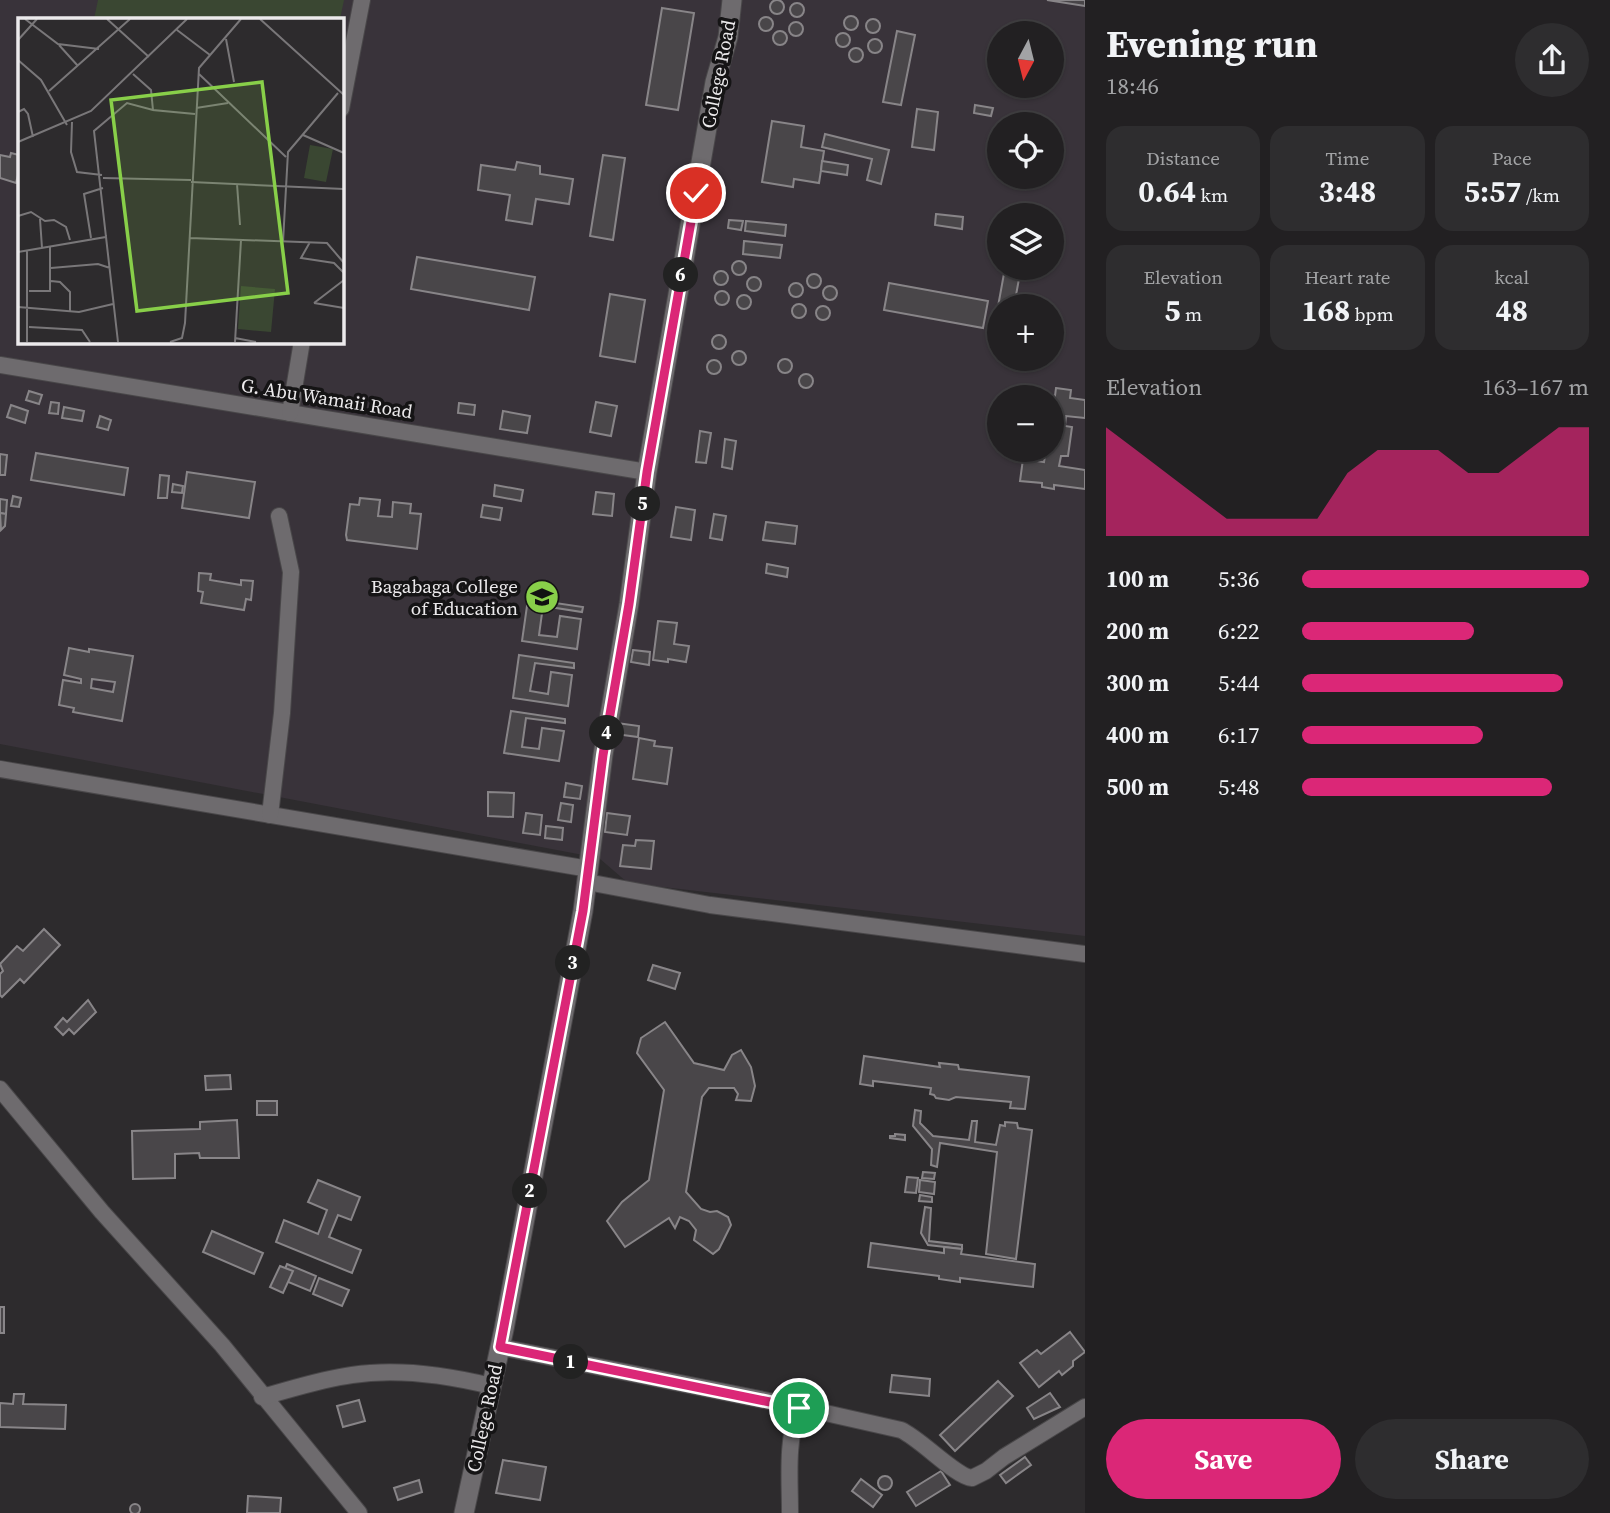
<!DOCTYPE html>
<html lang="en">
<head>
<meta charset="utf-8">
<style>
	body { margin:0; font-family:"Source Serif 4",serif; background:#2e2d2f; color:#f1f3f6; height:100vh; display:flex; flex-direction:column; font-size:26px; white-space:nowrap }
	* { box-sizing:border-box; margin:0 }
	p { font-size:23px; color:#a2a3a5 }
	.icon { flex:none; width:38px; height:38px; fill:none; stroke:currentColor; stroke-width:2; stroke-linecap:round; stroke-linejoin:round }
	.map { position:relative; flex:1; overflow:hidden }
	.sheet { display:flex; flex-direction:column; background:#222022; width:525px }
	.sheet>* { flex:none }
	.needle { width:46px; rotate:187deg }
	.tools { position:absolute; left:987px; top:21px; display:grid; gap:14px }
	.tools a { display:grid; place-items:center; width:77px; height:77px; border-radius:50%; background:#222022; box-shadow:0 2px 5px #0004,0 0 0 2px #3f3e40; font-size:35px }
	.pin { position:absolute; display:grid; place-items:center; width:60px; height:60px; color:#fff; margin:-30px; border:4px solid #fff; border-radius:50%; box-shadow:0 2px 7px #0007 }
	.km { position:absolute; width:35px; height:35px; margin:-18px; border-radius:50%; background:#222; color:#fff; font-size:19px; line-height:35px; text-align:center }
	.round { display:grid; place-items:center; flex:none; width:74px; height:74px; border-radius:37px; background:#2e2d2f }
	.head { display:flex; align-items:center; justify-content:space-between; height:119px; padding:0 21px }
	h1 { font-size:38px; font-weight:700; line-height:52px }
	.stats { display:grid; grid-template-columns:repeat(3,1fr); gap:10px; height:119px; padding:7px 21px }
	.stats div { display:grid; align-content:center; border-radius:18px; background:#2e2d2f; text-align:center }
	.stats b { font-size:30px; font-weight:700 }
	.stats small { font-size:19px; font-weight:400 }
	.stats p { font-size:19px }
	.chart { height:196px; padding:14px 21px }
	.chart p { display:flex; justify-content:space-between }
	.chart svg { width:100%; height:126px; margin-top:7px; fill:#db2777; opacity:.7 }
	.action { display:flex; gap:14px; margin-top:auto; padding:14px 21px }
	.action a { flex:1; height:80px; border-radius:42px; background:#db2777; color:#fff; font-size:28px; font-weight:700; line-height:80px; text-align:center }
	.action a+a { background:#2e2d2f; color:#f1f3f6 }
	ul { padding:0 21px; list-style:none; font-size:23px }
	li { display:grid; grid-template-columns:112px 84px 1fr; align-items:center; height:52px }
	li i { height:18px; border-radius:9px; background:#db2777 }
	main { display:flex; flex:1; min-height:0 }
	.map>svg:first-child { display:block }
</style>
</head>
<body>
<main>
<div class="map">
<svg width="1085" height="1513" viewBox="0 0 1085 1513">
	<rect width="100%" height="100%" fill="#2d2b2d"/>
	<!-- built -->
	<path fill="#39333a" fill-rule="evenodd" d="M0,0H1085V936L628,883L599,858L0,744ZM19,19H341V341H19ZM999,33H1052V86H999ZM999,124H1052V177H999ZM999,215H1052V268H999ZM999,306H1052V359H999ZM999,397H1052V450H999Z"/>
	<!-- green -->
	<path fill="#3a4732" d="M98,0H344L340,19H94Z"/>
	<!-- building -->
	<g fill="#494649" stroke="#888588" stroke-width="2" fill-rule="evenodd">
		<path d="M1047,0H1085V6Z"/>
		<circle cx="777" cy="7" r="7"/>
		<circle cx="797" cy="10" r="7"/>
		<path d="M662,8L694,13L678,110L646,105Z"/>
		<circle cx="851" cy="23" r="7"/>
		<circle cx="766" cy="24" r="7"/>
		<circle cx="873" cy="26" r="7"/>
		<circle cx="796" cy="29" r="7"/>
		<path d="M897,31L915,35L901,105L883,102Z"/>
		<circle cx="780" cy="38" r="7"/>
		<circle cx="843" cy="40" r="7"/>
		<circle cx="875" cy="46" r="7"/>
		<circle cx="856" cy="55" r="7"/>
		<path d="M975,105L993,108L991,116L974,113Z"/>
		<path d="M917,109L938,112L934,150L912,147Z"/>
		<path d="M772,121L804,126L801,147L824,151L819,183L794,179L793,187L762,182Z"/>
		<path d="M825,134L889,150L881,184L867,180L872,159L822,147Z"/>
		<path d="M11,153L19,155V171L16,183L0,178V155L10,157Z"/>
		<path d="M603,155L625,158L613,240L590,236Z"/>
		<path d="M822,161L848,165L847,175L821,171Z"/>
		<path d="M517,162L540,166V174L573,179L569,204L536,199L532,224L506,220L510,195L478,190L481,165L515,170Z"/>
		<path d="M936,214L963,217L962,229L935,225Z"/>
		<path d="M729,220L743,221L741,230L728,228Z"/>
		<path d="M746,221L786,225L785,236L745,231Z"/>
		<path d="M744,241L782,245L780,258L743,254Z"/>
		<path d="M417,257L535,277L529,310L411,289Z"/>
		<circle cx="739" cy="268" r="7"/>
		<path d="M1005,268H1021L1014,306H999V335L993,334Z"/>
		<circle cx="721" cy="278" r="7"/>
		<circle cx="814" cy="281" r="7"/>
		<circle cx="754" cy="284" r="7"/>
		<path d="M889,283L988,301L983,328L884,310Z"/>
		<circle cx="796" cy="290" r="7"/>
		<circle cx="830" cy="293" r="7"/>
		<circle cx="722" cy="298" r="7"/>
		<path d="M610,294L645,300L635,362L600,356Z"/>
		<circle cx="744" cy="302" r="7"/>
		<circle cx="799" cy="311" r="7"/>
		<circle cx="823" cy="313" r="7"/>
		<circle cx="719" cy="342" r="7"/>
		<circle cx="739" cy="358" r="7"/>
		<circle cx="785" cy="366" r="7"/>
		<circle cx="714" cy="367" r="7"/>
		<circle cx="806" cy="381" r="7"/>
		<path d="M1056,388L1071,390L1070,398L1085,400V418L1066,416L1065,426L1072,427L1068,456H1061L1059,466L1085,470V489L1054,485V489L1042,487V483L1020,481L1023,459L1044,462L1046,450H1052V397H1031L1032,393L1055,396Z"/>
		<path d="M29,391L42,395L39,404L26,400Z"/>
		<path d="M51,402L59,403L58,414L49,413Z"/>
		<path d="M596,402L617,406L611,436L590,432Z"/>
		<path d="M459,403L475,405L474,415L458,413Z"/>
		<path d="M11,405L28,411L25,423L7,417Z"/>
		<path d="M64,407L84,411L82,421L62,418Z"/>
		<path d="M503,411L530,416L527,433L500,429Z"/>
		<path d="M100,416L111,420L108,430L97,427Z"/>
		<path d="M700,431L711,433L706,463L696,462Z"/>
		<path d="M725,439L736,441L732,469L722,467Z"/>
		<path d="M36,453L128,468L124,495L31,480Z"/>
		<path d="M0,454L7,455L5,475H0Z"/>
		<path d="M187,472L255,482L249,518L182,508Z"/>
		<path d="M160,475L169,476L167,498H158Z"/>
		<path d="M173,484L183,486L182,493L172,492Z"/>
		<path d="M495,485L523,490L521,501L494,496Z"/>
		<path d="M596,492L614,494L612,516L593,514Z"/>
		<path d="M13,496L21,498L19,507L11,506Z"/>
		<path d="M360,498L380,500L378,516L392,517L393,502L411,504L410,513L421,514L417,549L347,540L346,535L350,504L359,505Z"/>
		<path d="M0,499L7,500L6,514L0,513Z"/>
		<path d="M483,505L502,508L500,520L481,517Z"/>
		<path d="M676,507L695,510L691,540L671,537Z"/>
		<path d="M0,513L6,514L5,526L1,530Z"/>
		<path d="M714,514L726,516L722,540L710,538Z"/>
		<path d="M766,522L797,526L795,544L763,540Z"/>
		<path d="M767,564L788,568L787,577L766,573Z"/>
		<path d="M199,573L211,574L210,580L241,585V580L253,581L251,600L246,599L244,610L201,603L203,592L198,591Z"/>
		<path d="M528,599L583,607L582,612L543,606L539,635L557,637L560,616L581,619L577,649L522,641Z"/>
		<path d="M658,621L677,623L674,644L689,646L686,662L668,659V662L653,660Z"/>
		<path d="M69,648L89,652V649L133,656L122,721L73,712L74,708L59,705L63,680L81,683V679L64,675ZM92,679L115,682L113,692L91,688Z"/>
		<path d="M633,650L650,652L649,665L631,662Z"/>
		<path d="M519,655L574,663V668L535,663L530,691L548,694L551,672L572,675L568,706L513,698Z"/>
		<path d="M511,711L565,719V723L526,718L522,747L539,749L542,728L564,731L559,761L504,753Z"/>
		<path d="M617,723L639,726L638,737L615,734Z"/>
		<path d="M639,738L655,741L654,746L672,748L667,784L633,779Z"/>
		<path d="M566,783L582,786L580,799L564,797Z"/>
		<path d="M488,792L514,793L513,817L488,816Z"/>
		<path d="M561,803L573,805L571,822L558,820Z"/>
		<path d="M526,813L542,815L540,835L523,833Z"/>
		<path d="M607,813L630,816L627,835L605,832Z"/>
		<path d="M546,826L563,828L562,840L545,838Z"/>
		<path d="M636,840L654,841L651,869L620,866L623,845L635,846Z"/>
		<path d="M44,929L60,945L24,983L20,979L2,997L0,995V974L3,971L0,964L17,946L23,951Z"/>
		<path d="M653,965L680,973L675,989L648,980Z"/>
		<path d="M88,1000L96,1012L74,1034L69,1029L63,1035L55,1027L63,1018L67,1022Z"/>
		<path d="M665,1022L694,1063L724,1070L732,1055L741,1050L751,1067L755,1086L751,1101L736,1100L738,1094L734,1088H709L702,1097L686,1192L701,1209L710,1212L717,1211L728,1217L731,1225L719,1249L713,1254L694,1240L696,1230L689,1221L680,1217L675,1228L669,1218L625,1247L607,1221L622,1202L649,1180L664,1090L637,1053L641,1038Z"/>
		<path d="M864,1056L940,1067L939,1063L958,1065L959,1069L1029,1077L1025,1109L1010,1108L1011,1102L956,1097L949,1100L936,1098L934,1095L930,1094L931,1088L873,1081V1086L860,1084Z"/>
		<path d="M230,1075L231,1089L206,1090L205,1076Z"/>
		<rect x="257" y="1101" width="20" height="14"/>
		<path d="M915,1110L921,1111L920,1123L933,1136L969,1140L972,1121H977L975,1142L996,1145L1000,1125L1005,1126V1122L1017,1123L1018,1128L1032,1130L1016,1259L986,1254L997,1152L940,1143L937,1167L931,1165L932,1149L913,1126Z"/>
		<path d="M237,1120L239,1158H200L199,1153L175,1154V1178L133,1179L132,1131L200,1129V1122Z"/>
		<path d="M895,1134L905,1135V1140L890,1138V1136H895Z"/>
		<path d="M923,1172L935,1173L934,1179L922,1178Z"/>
		<path d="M907,1177L918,1178L916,1193L905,1192Z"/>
		<path d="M318,1180L360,1197L351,1220L338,1215L329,1237L361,1250L352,1273L276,1242L284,1220L318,1234L327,1210L308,1202Z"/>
		<path d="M920,1180L935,1182L934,1194L919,1192Z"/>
		<path d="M920,1195L932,1197V1202L919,1201Z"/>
		<path d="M925,1207L931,1208L929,1241L962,1245V1249L928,1245L921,1233Z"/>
		<path d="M212,1231L263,1253L254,1274L203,1252Z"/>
		<path d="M871,1243L944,1253V1247L962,1249L961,1254L1035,1264L1033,1287L960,1278V1282L939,1279V1276L868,1267Z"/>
		<path d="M287,1264L316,1276L310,1291L281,1279Z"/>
		<path d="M280,1266L293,1271L283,1293L270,1287Z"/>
		<path d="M319,1278L349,1290L342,1306L313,1294Z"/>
		<rect x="0" y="1307" width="4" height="26"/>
		<path d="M1070,1332L1085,1352L1073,1361V1366L1062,1375L1059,1371L1039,1387L1020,1363L1037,1350L1041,1354Z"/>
		<path d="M892,1375L930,1379L929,1396L890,1392Z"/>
		<path d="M998,1381L1013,1396L955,1451L940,1435Z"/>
		<path d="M1050,1393L1060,1407L1034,1419L1027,1408Z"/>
		<path d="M14,1394H24L23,1404L66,1405L65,1429L0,1427V1403L13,1404Z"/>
		<path d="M359,1400L365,1421L343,1427L337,1406Z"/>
		<path d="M1025,1457L1031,1465L1006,1483L1000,1475Z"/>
		<path d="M503,1460L546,1467L540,1500L496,1493Z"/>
		<path d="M941,1471L950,1485L916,1506L907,1492Z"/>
		<circle cx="885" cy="1483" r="7"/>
		<path d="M861,1479L882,1495L873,1507L852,1491Z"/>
		<path d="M419,1480L422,1492L398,1500L394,1488Z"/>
		<path d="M248,1496L281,1498L280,1513H247Z"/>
		<circle cx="135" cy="1509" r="5"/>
	</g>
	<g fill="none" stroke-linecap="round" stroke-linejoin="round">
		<!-- minor casing -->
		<g stroke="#494749" stroke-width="18">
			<g id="minor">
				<path d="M341,109L362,0"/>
				<path d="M0,365L647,472"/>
				<path d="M290,413L302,341"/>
				<path d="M0,769L589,869"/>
				<path d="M270,815L282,713L291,572L279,516"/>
				<path d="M587,882L710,905L1085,954"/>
				<path d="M0,1089L102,1212L222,1345L359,1513"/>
				<path d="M500,1347L799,1407C786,1442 790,1477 790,1513"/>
				<path d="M262,1397C292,1389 322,1379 352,1375C398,1368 446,1375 491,1386"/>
				<path d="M799,1407L901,1430C921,1439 956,1477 972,1478L986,1471L1004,1457L1085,1407"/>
			</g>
		</g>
		<!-- tertiary casing -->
		<g stroke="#494749" stroke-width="21">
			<path id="tertiary" d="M464,1513L504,1329L583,911L603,755L629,604L647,472L715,82L728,37L732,0"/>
		</g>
		<!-- minor -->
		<use href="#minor" stroke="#6e6b6e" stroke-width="16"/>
		<!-- tertiary -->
		<use href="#tertiary" stroke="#6e6b6e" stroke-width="19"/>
	</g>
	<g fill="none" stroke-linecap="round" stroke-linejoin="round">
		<!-- route casing -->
		<g stroke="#fff" stroke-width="14">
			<path id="route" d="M696,193L647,472L629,604L603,755L583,911L500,1347L799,1408"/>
		</g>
		<!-- route -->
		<use href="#route" stroke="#db2777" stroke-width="9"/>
	</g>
	<!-- icons -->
	<defs>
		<g id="university-disc" transform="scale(1.75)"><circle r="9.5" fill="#88cf49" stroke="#151415"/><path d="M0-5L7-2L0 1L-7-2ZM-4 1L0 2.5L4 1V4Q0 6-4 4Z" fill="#111"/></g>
	</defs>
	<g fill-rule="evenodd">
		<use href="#university-disc" x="542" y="597"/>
	</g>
	<g text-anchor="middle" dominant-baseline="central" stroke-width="7" stroke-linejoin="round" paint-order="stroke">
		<!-- street labels -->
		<g font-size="19" fill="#eceaec" stroke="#151415">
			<text transform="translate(718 74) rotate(-79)">College Road</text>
			<text transform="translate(327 398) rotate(9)">G. Abu Wamaii Road</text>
			<text transform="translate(484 1418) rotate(-78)">College Road</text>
		</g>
		<!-- poi labels -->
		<g font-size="19" fill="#eceaec" stroke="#151415" text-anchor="end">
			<text x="518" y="586">Bagabaga College<tspan x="518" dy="22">of Education</tspan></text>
		</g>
	</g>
	<!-- overview -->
	<g transform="translate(18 18)">
		<rect width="326" height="326" fill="#2d2b2d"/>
		<path d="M292,127L315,131L308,164L286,160ZM223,268L257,271L253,314L220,311Z" fill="#3a4732"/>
		<path fill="none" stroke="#797779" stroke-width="2" d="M7,1L40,26L81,31M89,1L131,39M242,1L326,77M159,12L192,37M208,21L216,64M0,22L19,1M41,27L60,48M0,42L23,62L49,107M115,56L133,72L135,92L177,96M181,56L268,139M31,73L112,1M178,90L210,85M0,94L6,91L10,96L15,119M54,104L53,134L59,154L84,157M285,117L326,135M0,124L73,93L169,1M85,160L173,162M173,164L326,171M219,166L222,207M0,198L13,194L27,203L36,202L48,209L52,222M22,201L24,230M88,219L76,113L109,85L135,92M73,220L66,176L85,170M172,220L309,225L326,245M265,224L270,134L320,75M292,224L283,240L316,245L326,255M0,234L88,219L100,324M33,250L80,246L92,250M33,263L42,264L52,274V293M11,273H32V228M296,285L326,262M296,285L326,290M0,289L61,294L95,286M11,309L64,312L72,324M217,320L238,324M9,324V233M152,324L164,320L167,305L181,50L223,1M217,324L223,222"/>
		<path fill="#88cf49" fill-opacity="0.15" stroke="#88cf49" stroke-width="3.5" d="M244,64L270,275L119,293L93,82Z"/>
		<rect width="326" height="326" fill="none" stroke="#eceaec" stroke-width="3.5"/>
	</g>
</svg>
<div class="tools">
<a><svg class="needle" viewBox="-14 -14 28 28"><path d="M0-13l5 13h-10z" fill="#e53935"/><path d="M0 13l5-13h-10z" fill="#a2a3a5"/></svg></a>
<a><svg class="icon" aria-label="locate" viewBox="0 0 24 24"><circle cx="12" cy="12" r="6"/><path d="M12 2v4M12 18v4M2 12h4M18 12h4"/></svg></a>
<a><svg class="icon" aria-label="layers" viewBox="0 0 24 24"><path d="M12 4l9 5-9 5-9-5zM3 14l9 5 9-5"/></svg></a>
<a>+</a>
<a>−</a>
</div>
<div class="pin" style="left:799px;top:1408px;background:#1e9e55"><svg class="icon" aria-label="arrive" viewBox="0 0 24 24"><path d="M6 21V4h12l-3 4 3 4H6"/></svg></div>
<div class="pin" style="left:696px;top:193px;background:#d93025"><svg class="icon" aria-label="check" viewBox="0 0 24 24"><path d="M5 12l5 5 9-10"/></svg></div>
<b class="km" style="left:571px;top:1362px">1</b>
<b class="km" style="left:530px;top:1191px">2</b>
<b class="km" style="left:573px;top:963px">3</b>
<b class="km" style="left:607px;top:733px">4</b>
<b class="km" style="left:643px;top:504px">5</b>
<b class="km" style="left:681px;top:275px">6</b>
</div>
<section class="sheet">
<div class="head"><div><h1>Evening run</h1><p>18:46</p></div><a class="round"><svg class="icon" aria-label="share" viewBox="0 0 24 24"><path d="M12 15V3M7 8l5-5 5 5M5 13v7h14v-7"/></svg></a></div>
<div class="stats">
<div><p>Distance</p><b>0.64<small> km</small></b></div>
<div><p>Time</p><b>3:48</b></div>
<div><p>Pace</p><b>5:57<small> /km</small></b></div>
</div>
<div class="stats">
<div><p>Elevation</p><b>5<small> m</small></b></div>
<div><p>Heart rate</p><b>168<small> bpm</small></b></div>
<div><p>kcal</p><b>48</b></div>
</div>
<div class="chart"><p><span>Elevation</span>163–167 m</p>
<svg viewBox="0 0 160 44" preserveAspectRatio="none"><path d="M0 44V6L10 14L20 22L30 30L40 38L50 38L60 38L70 38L80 22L90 14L100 14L110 14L120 22L130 22L140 14L150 6L160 6V44z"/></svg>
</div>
<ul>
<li><b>100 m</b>5:36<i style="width:100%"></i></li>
<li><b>200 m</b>6:22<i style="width:60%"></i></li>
<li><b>300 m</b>5:44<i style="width:91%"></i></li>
<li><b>400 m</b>6:17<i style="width:63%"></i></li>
<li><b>500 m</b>5:48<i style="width:87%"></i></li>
</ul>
<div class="action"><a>Save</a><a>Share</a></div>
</section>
</main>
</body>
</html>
